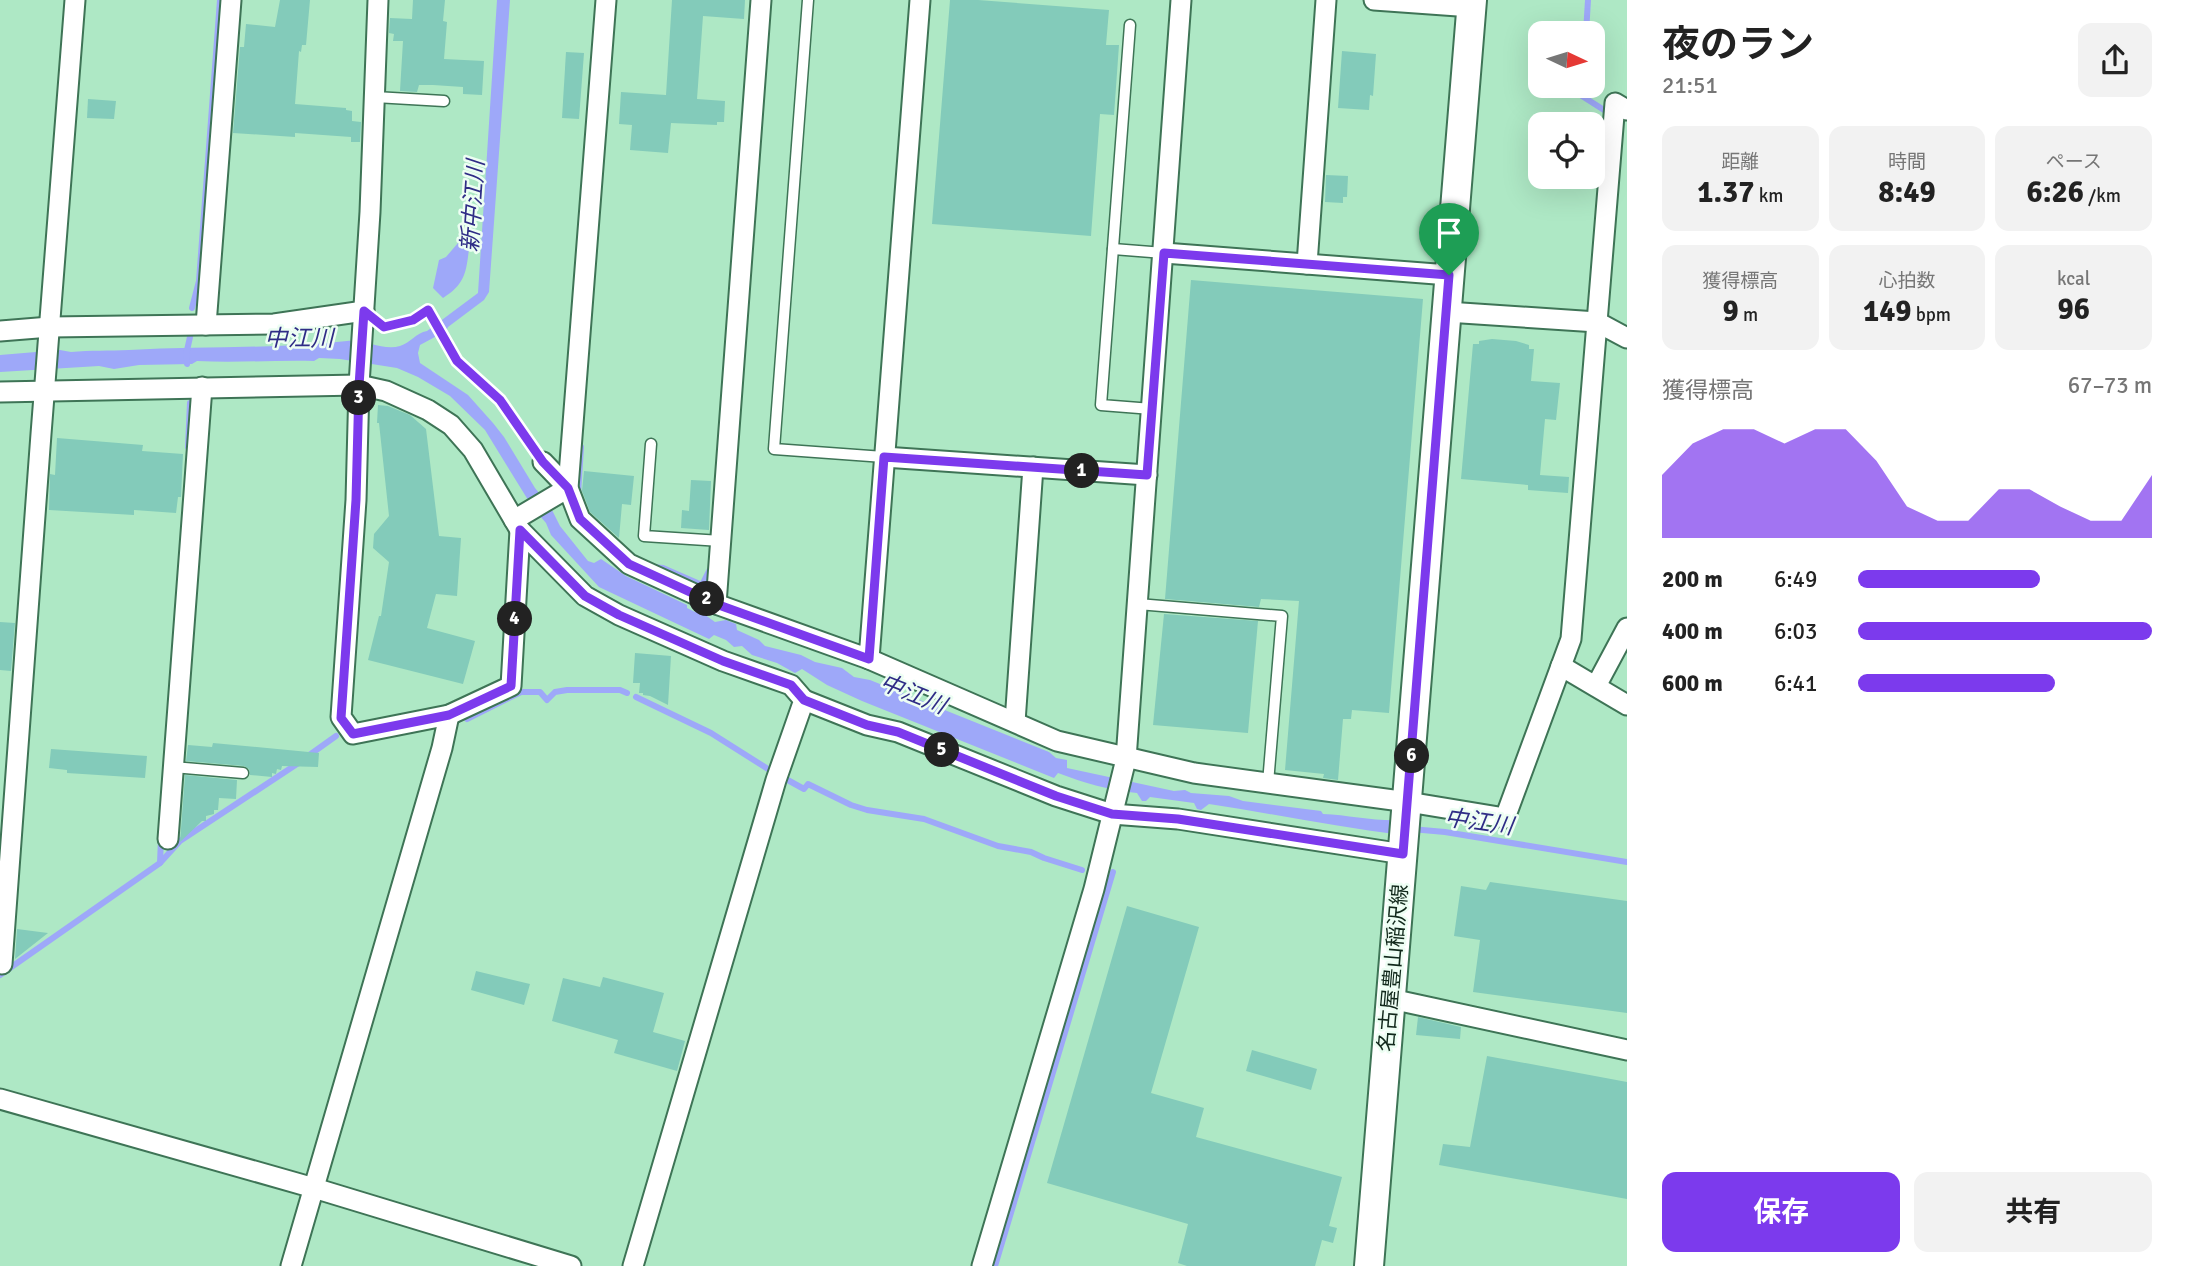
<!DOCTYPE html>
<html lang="ja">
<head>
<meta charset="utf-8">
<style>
	body { margin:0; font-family:Signika,"Noto Sans JP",sans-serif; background:#f2f2f2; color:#222; height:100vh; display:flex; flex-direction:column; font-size:26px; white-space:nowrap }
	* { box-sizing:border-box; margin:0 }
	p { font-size:23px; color:#767676 }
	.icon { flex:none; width:38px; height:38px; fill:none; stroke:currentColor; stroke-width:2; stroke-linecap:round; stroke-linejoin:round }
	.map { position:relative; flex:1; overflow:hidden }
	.sheet { display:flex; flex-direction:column; background:#fff; width:560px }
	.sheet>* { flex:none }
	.needle { width:46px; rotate:94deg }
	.fabs { position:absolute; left:1528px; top:21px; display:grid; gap:14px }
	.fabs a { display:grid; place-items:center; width:77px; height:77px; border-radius:14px; background:#fff; box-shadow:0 7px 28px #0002; font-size:35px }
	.pin { position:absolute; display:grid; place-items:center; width:60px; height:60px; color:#fff; margin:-72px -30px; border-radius:50% 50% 50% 0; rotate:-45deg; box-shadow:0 0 7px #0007 }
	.pin .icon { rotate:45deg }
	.km { position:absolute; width:35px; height:35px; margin:-18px; border-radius:50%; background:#222; color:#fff; font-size:19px; line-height:35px; text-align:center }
	.round { display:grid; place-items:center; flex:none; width:74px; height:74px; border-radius:14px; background:#f2f2f2 }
	.overview { display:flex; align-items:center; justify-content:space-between; height:119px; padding:0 35px }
	h1 { font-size:38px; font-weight:700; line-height:52px }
	.figures { display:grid; grid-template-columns:repeat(3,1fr); gap:10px; height:119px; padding:7px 35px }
	.figures div { display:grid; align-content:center; border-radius:14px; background:#f2f2f2; text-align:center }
	.figures b { font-size:30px; font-weight:700 }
	.figures small { font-size:19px; font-weight:400 }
	.figures p { font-size:19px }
	.chart { height:196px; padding:14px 35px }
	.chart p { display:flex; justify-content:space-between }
	.chart svg { width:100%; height:126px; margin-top:7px; fill:#7c3aed; opacity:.7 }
	.cta { display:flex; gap:14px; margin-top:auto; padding:14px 35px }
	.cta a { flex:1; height:80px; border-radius:14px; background:#7c3aed; color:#fff; font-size:28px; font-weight:700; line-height:80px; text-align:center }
	.cta a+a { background:#f2f2f2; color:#222 }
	ul { padding:0 35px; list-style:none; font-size:23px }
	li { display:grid; grid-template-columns:112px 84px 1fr; align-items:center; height:52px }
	li i { height:18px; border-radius:9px; background:#7c3aed }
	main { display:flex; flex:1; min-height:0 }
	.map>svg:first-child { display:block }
</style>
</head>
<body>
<main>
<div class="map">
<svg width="1627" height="1266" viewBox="0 0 1627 1266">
	<rect width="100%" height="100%" fill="#aee8c5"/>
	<!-- water -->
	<g fill="#9ea8f9">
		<path d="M497,0H510L489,292L484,300L448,327L446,331L420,345L418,353L420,363L468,395L493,423L504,437L535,488L550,506L560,526L588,561L594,563L601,559L626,576L687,605V608L695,612H701L715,622L726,620L736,624L737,630L759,640L765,646L801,655L815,662L842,668L854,677L870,680L1049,752L1056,758L1067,760V768L1174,791L1185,790L1191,793L1229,796L1243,801L1321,811L1323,814C1350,815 1376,822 1404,820L1402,835C1337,827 1274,814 1209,804L1201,810L1197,809L1194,803L1150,797L1146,801H1142L1137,793C1109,790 1084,783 1058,773L1054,778L862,701L827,685L802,669L795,673L777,663L752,655L742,646L734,647L726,640L714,635L709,639L599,587L551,535L546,523L533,508L485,430L450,396L418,377L397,368L340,359L319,358L314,361C275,360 236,363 197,361L192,364L139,365L114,369L99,366L0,372V355L60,350L71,352C90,350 110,351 129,350C201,346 276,349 347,341C365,339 383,351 400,346C410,343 416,333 427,331L478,293Z"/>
		<path d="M458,243L465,245L469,249C466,273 465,284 443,298L433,288L439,260L446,257Z"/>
	</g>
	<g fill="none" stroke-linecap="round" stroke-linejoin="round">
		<!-- stream -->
		<g stroke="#9ea8f9" stroke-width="6">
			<path d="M1586,33L1588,0"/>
			<path d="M1582,86V96L1604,110"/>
			<path d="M192,308L199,281L220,0"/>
			<path d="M187,364L186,355L190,337"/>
			<path d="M188,447L190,403"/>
			<path d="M578,494L581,447"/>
			<path d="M653,567L663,568L702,585L709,571"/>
			<path d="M636,697L711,733L768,769"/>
			<path d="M467,719L521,692H540L547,700L555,692L567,690H620L627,693"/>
			<path d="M308,756L336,736"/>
			<path d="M784,778L804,789L808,784L851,805L867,810L924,819L998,846L1031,852L1044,858L1082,870"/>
			<path d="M1411,829L1445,832L1627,862"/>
			<path d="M160,863L180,841L300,762"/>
			<path d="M0,975L160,863L161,839"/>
			<path d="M995,1266L1113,872"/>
		</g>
	</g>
	<!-- building -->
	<g fill="#83cbba">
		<path d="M280,0H310L306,45H302L301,52L299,51L295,104L346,108V110L352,111V121L361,122L360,142H351V137L295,133V137L233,133L240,47H244L246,24L275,27Z"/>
		<path d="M413,0H445L443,21L447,22L444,59L484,61L482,95L463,94V87L433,85H419L417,92L400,91L403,41H393L394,34L389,33L390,18L412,19Z"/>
		<path d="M672,0H745L744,19L703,16L697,99L725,101L724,122H717V125L671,123L668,153L630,150L632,125L619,124L621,92L666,95Z"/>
		<path d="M950,0H978L1109,10L1106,45H1119L1114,115L1100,114L1091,236L932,224Z"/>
		<path d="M1342,51L1376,54L1373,96L1370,95L1369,110L1338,108Z"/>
		<path d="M566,52L584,53L579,119L562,118Z"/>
		<path d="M88,99L116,101L114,119L87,118Z"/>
		<path d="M1326,175L1348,176L1347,197H1343V203L1325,202Z"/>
		<path d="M1191,280L1423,299L1389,713L1352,710L1351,719H1343L1338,780L1323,778L1324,774L1285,770L1299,601L1261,599L1259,607L1165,599Z"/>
		<path d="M1492,339L1516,341L1529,345V349H1534L1531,381L1560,383L1556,420L1545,419L1540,475L1569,477L1568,493L1528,490V485L1461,479L1473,344H1479V341Z"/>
		<path d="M378,405L388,406L410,415L426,429L439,536L461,538L457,596L436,594L427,628L475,641L463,684L368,660L379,616H381L389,562L373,548L374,534L389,516L379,423H377Z"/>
		<path d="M57,438L143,445L142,451L183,454L181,497H178L176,513L134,510V515L49,510L50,474L55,475Z"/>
		<path d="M584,471L634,476L631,505L622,504L619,538L590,512L582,491Z"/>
		<path d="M691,480L711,481L709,530L681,528L682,510L689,511Z"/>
		<path d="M1164,614L1258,621L1248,733L1153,725Z"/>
		<path d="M0,622L15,623L11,671L0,670Z"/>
		<path d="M635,653L671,656L668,705L650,696L643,695V693H639L640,683H633Z"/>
		<path d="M213,743L319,753L318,767L282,766L281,770L277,769L276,774L272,773V777L250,775L249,769L244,766L186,761L188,745L212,747Z"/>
		<path d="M51,749L147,756L145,778L67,773V770L49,768Z"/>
		<path d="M185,775L237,780L236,799L219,798L218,810H214V814L206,816V821H202L180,842Z"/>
		<path d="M1490,882L1627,901V1013L1473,992L1480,940L1454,936L1461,886L1486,890Z"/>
		<path d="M1127,906L1199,927L1151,1093L1204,1108L1196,1137L1342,1177L1329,1226L1337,1228L1333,1243L1322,1240L1315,1266H1187L1178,1263L1188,1224L1047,1183Z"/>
		<path d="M17,929L48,933L15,959Z"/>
		<path d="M476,971L530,984L524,1005L471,990Z"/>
		<path d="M603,977L664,993L653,1032L685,1041L677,1071L614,1053L618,1040L552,1021L563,978L600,987Z"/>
		<path d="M1418,1017L1461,1027L1460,1039L1416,1035Z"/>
		<path d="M1252,1050L1317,1069L1311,1090L1246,1071Z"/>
		<path d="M1487,1056L1627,1082V1199L1439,1165L1443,1144L1470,1147Z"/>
	</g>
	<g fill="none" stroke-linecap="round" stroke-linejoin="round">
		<!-- service casing -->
		<g stroke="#3e7456" stroke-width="13">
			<g id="service">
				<path d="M808,0L774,449L884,457"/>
				<path d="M1130,25L1101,405L1152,409"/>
				<path d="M375,97L444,101"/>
				<path d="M1113,249L1164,253"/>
				<path d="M651,444L644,536L721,541"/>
				<path d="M1138,604L1282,616L1268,783"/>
				<path d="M173,767L243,773"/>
			</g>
		</g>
		<!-- minor casing -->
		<g stroke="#3e7456" stroke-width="23">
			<g id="minor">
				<path d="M378,0L370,212L359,385L356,500L341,717L353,734L449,715L511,686L520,530"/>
				<path d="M606,0L568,488L580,519L629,564L716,604L869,659L920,0"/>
				<path d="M1374,0L1472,7"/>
				<path d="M1164,253L1449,275"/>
				<path d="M1307,264L1326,0"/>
				<path d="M1447,312L1597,322L1627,338"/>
				<path d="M206,325L231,0"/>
				<path d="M0,331L50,327L274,324L364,311"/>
				<path d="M0,392L359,385L386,391L428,410L451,425L473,450L520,530L585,596L619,615L723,661L791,685L804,700L776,780L633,1266"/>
				<path d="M884,457L1147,475"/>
				<path d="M514,520L568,488L543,462"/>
				<path d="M716,604L761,0"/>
				<path d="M869,659L1057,741L1194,773L1408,802L1505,818L1571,639L1615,103L1627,110"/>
				<path d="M1561,666L1627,705"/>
				<path d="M1596,686L1627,628"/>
				<path d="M804,700L867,725L898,732L1056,796L1112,814L1178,819L1403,854"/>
				<path d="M1015,722L1033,467"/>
				<path d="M168,839L202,387"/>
				<path d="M2,964L41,434L75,0"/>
				<path d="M1391,999L1627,1050"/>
				<path d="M0,1099L314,1188L571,1266"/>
				<path d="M291,1266L442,748L449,715"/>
				<path d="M982,1266L1094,889L1126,759L1181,0"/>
			</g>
		</g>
		<!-- secondary casing -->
		<g stroke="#3e7456" stroke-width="32">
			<path id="secondary" d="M1369,1266L1472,0"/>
		</g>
		<!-- path -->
		<path stroke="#6a947b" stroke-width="3.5" stroke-dasharray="5 3.5" stroke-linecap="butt" d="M381,325L384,327L413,320L428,310L457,361L500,400L534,448"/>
		<!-- service -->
		<use href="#service" stroke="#fff" stroke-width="10"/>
		<!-- minor -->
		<use href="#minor" stroke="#fff" stroke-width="19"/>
		<!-- secondary -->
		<use href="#secondary" stroke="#fff" stroke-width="28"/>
	</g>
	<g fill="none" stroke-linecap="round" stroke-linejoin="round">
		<!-- route casing -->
		<g stroke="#fff" stroke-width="14">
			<path id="route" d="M1164,253L1449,275L1403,854L1178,819L1112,814L1056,796L898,732L867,725L804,700L791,685L723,661L619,615L585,596L520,530L511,686L449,715L353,734L341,718L356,500L359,386L364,311L384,327L413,320L428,310L457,361L500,400L543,462L568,488L580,519L629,564L716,604L869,659L884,457L1147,475Z"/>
		</g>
		<!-- route -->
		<use href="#route" stroke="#7c3aed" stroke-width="9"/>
	</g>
	<g text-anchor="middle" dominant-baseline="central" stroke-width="5" stroke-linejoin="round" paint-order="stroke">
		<!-- street labels -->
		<g font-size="21" fill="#11281b" stroke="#edfef3">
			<text transform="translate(1393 968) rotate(-85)">名古屋豊山稲沢線</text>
		</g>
		<!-- water labels -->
		<g font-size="23" font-style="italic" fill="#2f2c86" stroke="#edfef3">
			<text transform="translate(473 206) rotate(-86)">新中江川</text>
			<text x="299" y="338">中江川</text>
			<text transform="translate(913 694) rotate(22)">中江川</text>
			<text transform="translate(1479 822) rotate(8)">中江川</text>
		</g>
	</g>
</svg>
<div class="fabs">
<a><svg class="needle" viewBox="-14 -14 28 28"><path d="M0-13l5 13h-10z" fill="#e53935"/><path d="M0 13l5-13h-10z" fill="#767676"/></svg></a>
<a><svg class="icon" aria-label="locate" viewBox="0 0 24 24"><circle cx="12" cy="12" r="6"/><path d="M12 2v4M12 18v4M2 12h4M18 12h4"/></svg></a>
</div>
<div class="pin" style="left:1449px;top:275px;background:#1e9e55"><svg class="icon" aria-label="arrive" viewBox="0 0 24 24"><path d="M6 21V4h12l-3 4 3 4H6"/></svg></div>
<b class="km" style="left:1082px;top:471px">1</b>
<b class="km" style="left:707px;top:599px">2</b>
<b class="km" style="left:359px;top:398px">3</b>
<b class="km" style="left:515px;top:619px">4</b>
<b class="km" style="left:942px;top:750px">5</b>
<b class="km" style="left:1412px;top:756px">6</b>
</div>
<section class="sheet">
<div class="overview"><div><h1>夜のラン</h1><p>21:51</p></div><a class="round"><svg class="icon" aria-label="share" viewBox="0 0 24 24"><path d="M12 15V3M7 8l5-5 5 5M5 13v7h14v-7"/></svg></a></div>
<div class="figures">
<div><p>距離</p><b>1.37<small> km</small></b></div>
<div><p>時間</p><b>8:49</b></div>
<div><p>ペース</p><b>6:26<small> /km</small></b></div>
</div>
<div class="figures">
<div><p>獲得標高</p><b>9<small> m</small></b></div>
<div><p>心拍数</p><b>149<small> bpm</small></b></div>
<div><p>kcal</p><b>96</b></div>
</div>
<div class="chart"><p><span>獲得標高</span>67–73 m</p>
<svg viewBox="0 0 160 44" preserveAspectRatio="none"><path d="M0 44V22L10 11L20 6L30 6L40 11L50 6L60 6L70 17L80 33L90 38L100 38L110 27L120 27L130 33L140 38L150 38L160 22V44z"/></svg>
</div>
<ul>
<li><b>200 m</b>6:49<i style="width:62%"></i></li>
<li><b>400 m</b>6:03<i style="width:100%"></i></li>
<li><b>600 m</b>6:41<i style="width:67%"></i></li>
</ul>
<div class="cta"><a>保存</a><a>共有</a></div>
</section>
</main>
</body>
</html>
